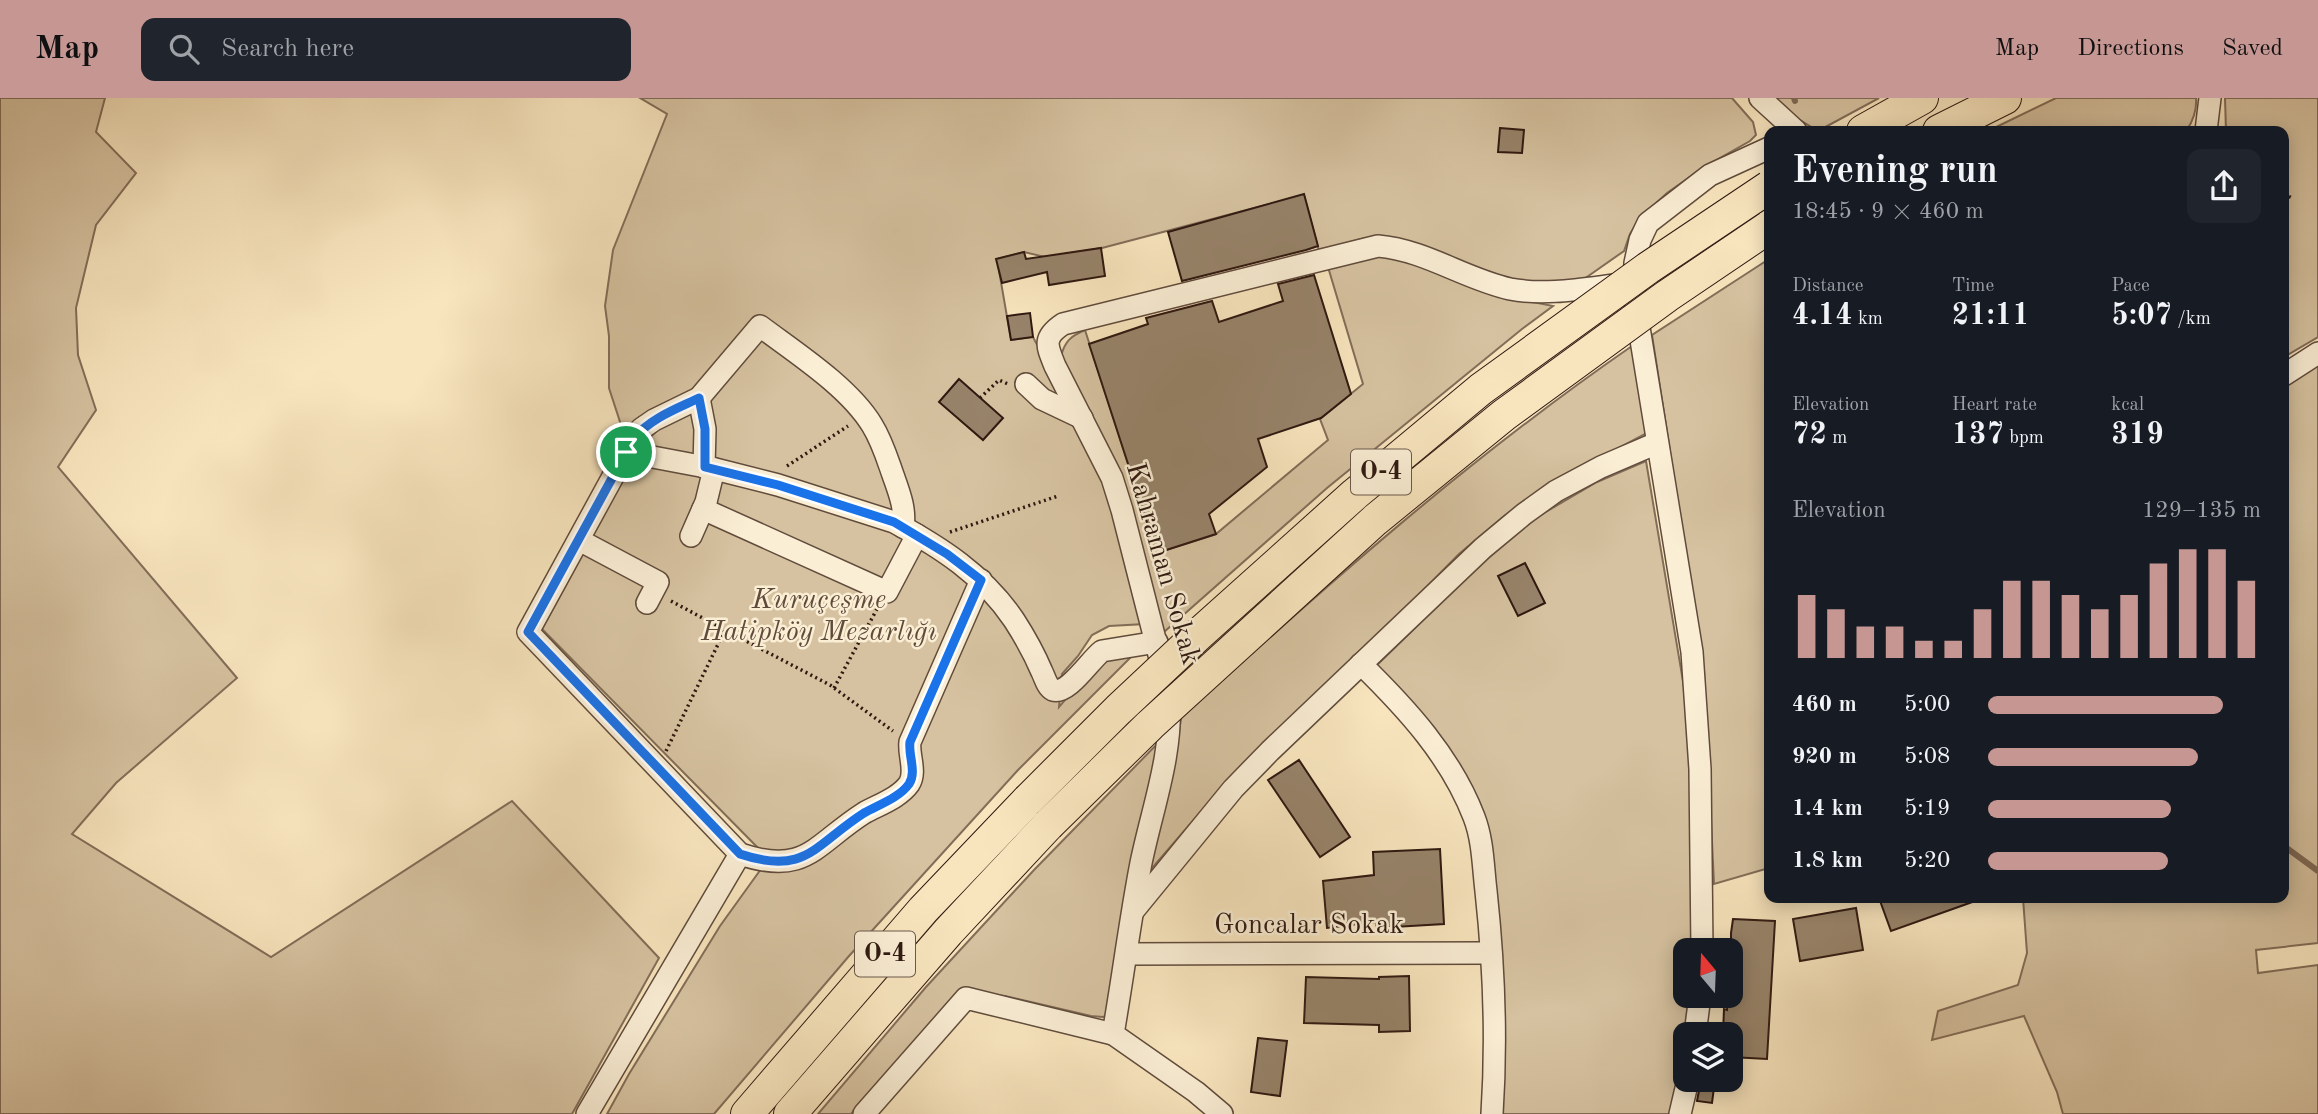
<!DOCTYPE html>
<html lang="en">
<head>
<meta charset="utf-8">
<style>
	body { margin:0; font-family:"Old Standard TT",serif; background:#20242c; color:#f1f3f6; height:100vh; display:flex; flex-direction:column; font-size:26px; white-space:nowrap }
	* { box-sizing:border-box; margin:0 }
	p { font-size:23px; color:#9ea1a6 }
	.icon { flex:none; width:38px; height:38px; fill:none; stroke:currentColor; stroke-width:2; stroke-linecap:round; stroke-linejoin:round }
	.map { position:relative; flex:1; overflow:hidden }
	.side { position:absolute; left:1764px; top:28px; width:525px; height:777px; display:flex; flex-direction:column; background:#171b24; border-radius:14px; box-shadow:0 4px 18px #0003 }
	.side>* { flex:none }
	.needle { width:46px; rotate:341deg }
	.buttons { position:absolute; left:1673px; top:840px; display:grid; gap:14px }
	.buttons a { display:grid; place-items:center; width:70px; height:70px; border-radius:14px; background:#171b24; box-shadow:0 4px 18px #0003; font-size:35px }
	.pin { position:absolute; display:grid; place-items:center; width:60px; height:60px; color:#fff; margin:-30px; border:4px solid #fff; border-radius:50%; box-shadow:0 2px 7px #0007 }
	.round { display:grid; place-items:center; flex:none; width:74px; height:74px; border-radius:14px; background:#20242c }
	.summary { display:flex; align-items:center; justify-content:space-between; height:119px; padding:0 28px }
	h1 { font-size:38px; font-weight:800; line-height:52px }
	.metrics { display:grid; grid-template-columns:repeat(3,1fr); gap:10px; height:119px; padding:7px 28px }
	.metrics div { display:grid; align-content:center }
	.metrics b { font-size:30px; font-weight:800 }
	.metrics small { font-size:19px; font-weight:400 }
	.metrics p { font-size:19px }
	.chart { height:196px; padding:14px 28px }
	.chart p { display:flex; justify-content:space-between }
	.chart svg { width:100%; height:126px; margin-top:7px; stroke:#c59692; stroke-width:6 }
	ul { padding:0 28px; list-style:none; font-size:23px }
	li { display:grid; grid-template-columns:112px 84px 1fr; align-items:center; height:52px }
	li i { height:18px; border-radius:9px; background:#c59692 }
	header { display:flex; align-items:center; gap:42px; box-sizing:border-box; height:98px; padding:0 35px; background:#c59692; color:#111 }
	header strong { font-size:33px }
	nav { display:flex; gap:38px; margin-inline-start:auto; font-size:24px }
	.search { width:490px; height:63px; background:#20242c; display:flex; align-items:center; gap:18px; box-sizing:border-box; padding:0 24px; border-radius:14px; color:#9ea1a6; font-size:26px }
	.map>svg:first-child { display:block }
</style>
</head>
<body>
<header>
<strong>Map</strong>
<div class="search"><svg class="icon" aria-label="search" viewBox="0 0 24 24"><circle cx="10" cy="10" r="6"/><path d="M15 15l6 6"/></svg>Search here</div>
<nav><a>Map</a><a>Directions</a><a>Saved</a></nav>
</header>
<div class="map">
<svg width="2318" height="1016" viewBox="0 0 2318 1016">
	<rect width="100%" height="100%" fill="#f8e5be"/>
	<filter id="stains"><feTurbulence type="fractalNoise" baseFrequency=".00286" numOctaves="4"/><feColorMatrix values="0 0 0 0 .2 0 0 0 0 .09 0 0 0 0 .02 0 0 0 .5 -.17"/></filter>
	<radialGradient id="worn" r=".72"><stop offset=".6" stop-color="#630" stop-opacity="0"/><stop offset="1" stop-color="#630" stop-opacity=".3"/></radialGradient>
	<!-- green -->
	<g fill="#d6c2a0" stroke="#826d58" stroke-width="2">
		<path d="M0,0H105L96,34L136,75L96,127L76,210L78,257L96,312L58,369L237,580L116,685L72,736L271,859L512,703L659,860L572,1016H0Z"/>
		<path d="M640,0H1732L1753,24L1756,37L1750,43L1704,69L1667,95L1640,120L1630,136L1624,153L1584,181L1542,186L1504,182L1394,140H1365L1319,153L1304,97L1102,150L1045,159L1024,154L997,161L1011,242L1033,239L1083,333L1109,392L1145,526L1109,528L1092,537L1078,558L1062,576L1059,609L1090,573L1105,562L1132,558L1018,672L849,858L714,1016H607L629,976L720,828L761,771L762,754L542,531L642,347L694,298L639,319L623,333L609,290V238L605,208L613,152L667,16Z"/>
		<path d="M1764,0H1879L1818,33Z"/>
		<path d="M2056,0H2196C2197,11 2193,24 2186,33H1988Z"/>
		<path d="M2225,0H2318V239L2284,259V33H2226Z"/>
		<path d="M1375,158L1400,161L1507,199L1553,208L1522,231L1327,390L1164,534L1061,258C1065,243 1071,238 1085,232L1157,455L1216,436L1328,342L1320,321L1363,286L1328,169Z"/>
		<path d="M1769,161V770L1714,786L1704,574L1652,237Z"/>
		<path d="M1632,248L1647,335L1545,389L1504,418L1459,456L1402,514L1229,681L1147,776L1178,642L1181,620C1325,488 1471,359 1632,248Z"/>
		<path d="M2318,266V845L2256,852L2258,875L2318,867V1016H2063L2057,994L2024,918L1932,942L1938,913L2018,887L2027,855L2023,800H2284V287Z"/>
		<path d="M1646,363L1687,607L1692,730L1691,852H1685V898H1689L1681,970L1670,1016H1498L1486,729L1375,569L1474,472L1537,419L1597,384Z"/>
		<path d="M1162,641L1110,916L1103,919L1091,918L1005,898L959,894L851,1016H818L926,889L1034,772Z"/>
	</g>
	<g fill="none" stroke-linecap="round" stroke-linejoin="round">
		<!-- stream -->
		<g stroke="#7e6955" stroke-width="6">
			<path d="M1794,0L1795,3"/>
			<path d="M2284,748L2318,773"/>
		</g>
	</g>
	<!-- building -->
	<g fill="#97836a" stroke="#2e1810" stroke-width="2">
		<path d="M1500,30L1524,32L1522,55L1498,54Z"/>
		<path d="M1304,96L1318,148L1306,152L1182,183L1168,134Z"/>
		<path d="M1101,150L1105,178L1049,187L1047,174L1002,185L996,161L1024,154L1026,161Z"/>
		<path d="M1314,177L1351,296L1321,320L1258,341L1267,369L1209,416L1216,436L1157,455L1089,246L1148,226L1146,220L1212,203L1219,224L1283,203L1278,186Z"/>
		<path d="M1030,215L1033,239L1011,242L1007,218Z"/>
		<path d="M959,281L1003,320L983,342L939,304Z"/>
		<path d="M1525,465L1545,505L1518,518L1498,478Z"/>
		<path d="M1299,662L1350,739L1320,759L1268,682Z"/>
		<path d="M1440,751L1444,826L1377,830L1376,824L1327,830L1323,783L1374,777L1373,754Z"/>
		<path d="M1879,800H1978V802L1891,833Z"/>
		<path d="M1856,810L1863,852L1800,863L1793,821Z"/>
		<path d="M1733,821L1775,823L1767,961L1731,959V936H1723L1724,911L1727,912L1728,898H1731V835Z"/>
		<path d="M1409,878L1410,933L1379,934V927L1304,925L1306,879L1379,881V879Z"/>
		<path d="M1258,940L1287,943L1280,998L1251,994Z"/>
		<path d="M1701,982H1715L1712,1005L1697,1003Z"/>
	</g>
	<g fill="none" stroke-linecap="round" stroke-linejoin="round">
		<!-- minor casing -->
		<g stroke="#604b3c" stroke-width="24">
			<g id="minor">
				<path d="M1760,0L1796,33"/>
				<path d="M2206,33L2210,0"/>
				<path d="M2284,277L2318,255"/>
				<path d="M1026,286L1042,301L1082,320"/>
				<path d="M699,300L705,331L704,369"/>
				<path d="M626,354L711,370L778,387L894,424C940,449 984,477 1014,522C1025,539 1034,555 1042,574C1045,580 1047,589 1053,592C1068,597 1090,562 1102,553L1157,544"/>
				<path d="M703,411L887,494L917,437"/>
				<path d="M903,429C906,411 899,394 893,377C887,360 882,343 872,327C849,289 796,255 760,228L699,300L654,322L641,331L634,340L528,534L740,756C806,778 814,747 864,715C878,707 899,700 909,686C917,674 908,657 910,644L981,482"/>
				<path d="M691,438L706,404L714,371"/>
				<path d="M579,442L658,484L647,505"/>
				<path d="M1361,566C1407,611 1451,659 1474,719C1483,742 1483,768 1486,793C1494,867 1497,941 1492,1016"/>
				<path d="M1134,812L1233,691L1270,653L1483,450L1524,416L1556,393L1601,369L1657,345"/>
				<path d="M1702,852L1700,671L1692,554L1634,199L1635,165L1640,142L1648,125L1710,77L1769,50"/>
				<path d="M1127,856L1491,855"/>
				<path d="M1695,936L1700,898"/>
				<path d="M587,1016L740,756"/>
				<path d="M864,1016L966,900L1113,936"/>
				<path d="M1222,1016L1196,994L1113,936C1123,879 1130,822 1141,765C1153,707 1173,657 1169,596L1122,412L1112,380L1055,268C1047,248 1042,240 1063,226L1378,148C1425,152 1465,181 1510,191C1546,198 1587,190 1623,186"/>
				<path d="M1680,1016L1688,982"/>
			</g>
		</g>
		<!-- highway casing -->
		<g stroke="#2e1810" stroke-width="34">
			<g id="highway">
				<path d="M1863,33L1922,0"/>
				<path d="M1939,33L2005,0"/>
				<path d="M747,1016L923,812L1028,702"/>
				<path d="M790,1016L948,834L1048,727"/>
			</g>
		</g>
		<!-- path -->
		<g stroke="#2e1810" stroke-width="3.5" stroke-dasharray="2 3.5" stroke-linecap="butt">
			<path d="M2284,96L2292,100"/>
			<path d="M980,300L999,282L1008,286"/>
			<path d="M787,368L848,328"/>
			<path d="M950,434L1058,398"/>
			<path d="M671,503L725,532"/>
			<path d="M834,590L877,511"/>
			<path d="M666,653L725,532L830,587L893,633"/>
		</g>
		<!-- minor -->
		<use href="#minor" stroke="#faeed5" stroke-width="21"/>
		<!-- highway -->
		<use href="#highway" stroke="#f8e5be" stroke-width="32"/>
		<!-- highway-bridge casing -->
		<g stroke="#2e1810" stroke-width="34" stroke-linecap="butt">
			<g id="highway-bridge">
				<path d="M1028,702L1118,612L1199,536L1355,396L1481,291L1648,170L1769,89"/>
				<path d="M1048,727L1150,627L1375,422L1504,317L1667,198L1769,129"/>
			</g>
		</g>
		<!-- highway-bridge -->
		<use href="#highway-bridge" stroke="#f8e5be" stroke-width="32"/>
	</g>
	<g fill="none" stroke-linecap="round" stroke-linejoin="round">
		<!-- route casing -->
		<g stroke="#fff" stroke-width="14">
			<path id="route" d="M699,300L705,331V369L778,387L894,424L947,456L981,482L910,644C908,657 917,674 909,686C899,700 878,707 864,715C814,747 806,778 740,756L528,534L634,340C651,320 676,311 699,300Z"/>
		</g>
		<!-- route -->
		<use href="#route" stroke="#1a73e8" stroke-width="9"/>
	</g>
	<g text-anchor="middle" dominant-baseline="central" stroke-width="5" stroke-linejoin="round" paint-order="stroke">
		<!-- shield labels -->
		<g fill="#faeed5" stroke="#6b584b" stroke-width="2">
			<rect x="1351" y="351.5" width="60" height="45" rx="5"/>
			<rect x="855" y="833.5" width="60" height="45" rx="5"/>
		</g>
		<g font-size="26" font-weight="bold" fill="#2e1810">
			<text x="1381" y="374">O-4</text>
			<text x="885" y="856">O-4</text>
		</g>
		<!-- street labels -->
		<g font-size="28" fill="#2e1810" stroke="#faeed5">
			<text transform="translate(1162 466) rotate(74)">Kahraman Sokak</text>
			<text x="1309" y="828">Goncalar Sokak</text>
		</g>
		<!-- park labels -->
		<g font-size="28" font-style="italic" fill="#604b3b" stroke="#faeed5">
			<text x="819" y="503">Kuruçeşme<tspan x="819" dy="32">Hatipköy Mezarlığı</tspan></text>
		</g>
	</g>
	<rect width="100%" height="100%" filter="url(#stains)"/>
	<rect width="100%" height="100%" fill="url(#worn)"/>
</svg>
<div class="buttons">
<a><svg class="needle" viewBox="-14 -14 28 28"><path d="M0-13l5 13h-10z" fill="#e53935"/><path d="M0 13l5-13h-10z" fill="#9ea1a6"/></svg></a>
<a><svg class="icon" aria-label="layers" viewBox="0 0 24 24"><path d="M12 4l9 5-9 5-9-5zM3 14l9 5 9-5"/></svg></a>
</div>
<div class="pin" style="left:626px;top:354px;background:#1e9e55"><svg class="icon" aria-label="arrive" viewBox="0 0 24 24"><path d="M6 21V4h12l-3 4 3 4H6"/></svg></div>
<section class="side">
<div class="summary"><div><h1>Evening run</h1><p>18:45 · 9 × 460 m</p></div><a class="round"><svg class="icon" aria-label="share" viewBox="0 0 24 24"><path d="M12 15V3M7 8l5-5 5 5M5 13v7h14v-7"/></svg></a></div>
<div class="metrics">
<div><p>Distance</p><b>4.14<small> km</small></b></div>
<div><p>Time</p><b>21:11</b></div>
<div><p>Pace</p><b>5:07<small> /km</small></b></div>
</div>
<div class="metrics">
<div><p>Elevation</p><b>72<small> m</small></b></div>
<div><p>Heart rate</p><b>137<small> bpm</small></b></div>
<div><p>kcal</p><b>319</b></div>
</div>
<div class="chart"><p><span>Elevation</span>129–135 m</p>
<svg viewBox="0 0 160 44" preserveAspectRatio="none"><path d="M5 44V22M15 44V27M25 44V33M35 44V33M45 44V38M55 44V38M65 44V27M75 44V17M85 44V17M95 44V22M105 44V27M115 44V22M125 44V11M135 44V6M145 44V6M155 44V17"/></svg>
</div>
<ul>
<li><b>460 m</b>5:00<i style="width:86%"></i></li>
<li><b>920 m</b>5:08<i style="width:77%"></i></li>
<li><b>1.4 km</b>5:19<i style="width:67%"></i></li>
<li><b>1.8 km</b>5:20<i style="width:66%"></i></li>
</ul>
</section>
</div>
</body>
</html>
